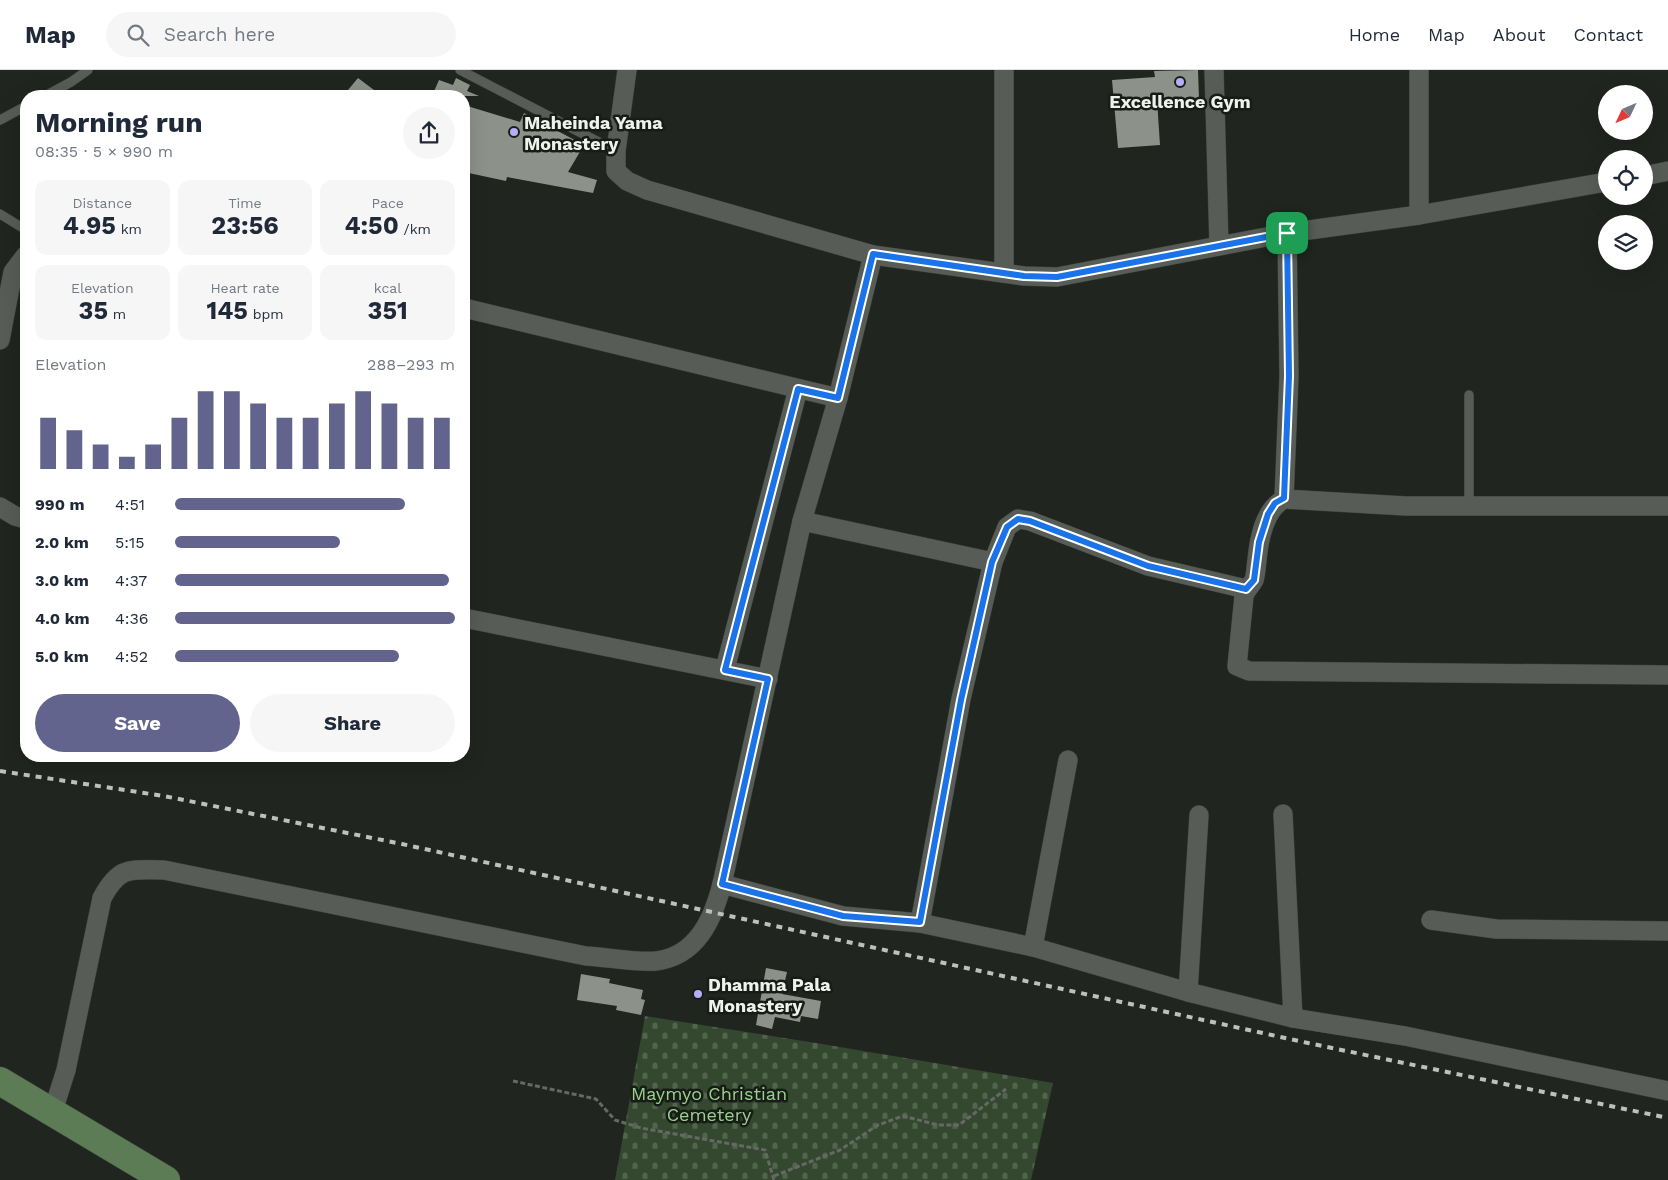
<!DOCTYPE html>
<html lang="en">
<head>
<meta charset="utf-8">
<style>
	body { margin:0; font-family:"Work Sans",sans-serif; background:#f6f6f7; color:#1f2937; height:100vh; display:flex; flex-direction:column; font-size:19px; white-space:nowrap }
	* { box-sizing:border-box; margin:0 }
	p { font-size:16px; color:#747a83 }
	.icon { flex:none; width:28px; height:28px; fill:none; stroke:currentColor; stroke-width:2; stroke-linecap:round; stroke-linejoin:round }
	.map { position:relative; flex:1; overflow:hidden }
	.panel { position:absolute; left:20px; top:20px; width:450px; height:672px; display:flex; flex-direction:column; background:#fff; border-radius:20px; box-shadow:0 5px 20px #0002 }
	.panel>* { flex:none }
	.needle { width:32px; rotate:226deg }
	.controls { position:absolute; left:1598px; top:15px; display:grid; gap:10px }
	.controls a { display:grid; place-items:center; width:55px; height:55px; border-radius:50%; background:#fff; box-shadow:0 5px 20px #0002; font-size:25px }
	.pin { position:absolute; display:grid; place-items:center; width:42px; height:42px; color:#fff; margin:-21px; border-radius:10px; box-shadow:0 2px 8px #0006 }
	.round { display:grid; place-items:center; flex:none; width:52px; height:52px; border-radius:26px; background:#f6f6f7 }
	.overview { display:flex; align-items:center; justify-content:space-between; height:85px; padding:0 15px }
	h1 { font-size:28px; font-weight:700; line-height:38px }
	.stats { display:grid; grid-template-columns:repeat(3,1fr); gap:8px; height:85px; padding:5px 15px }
	.stats div { display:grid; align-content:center; border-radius:12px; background:#f6f6f7; text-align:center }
	.stats b { font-size:25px; font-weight:700 }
	.stats small { font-size:14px; font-weight:400 }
	.stats p { font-size:14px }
	.chart { height:140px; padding:10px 15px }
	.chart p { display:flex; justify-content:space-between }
	.chart svg { width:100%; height:90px; margin-top:5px; stroke:#63648e; stroke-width:6 }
	.primary-button { display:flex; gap:10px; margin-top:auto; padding:10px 15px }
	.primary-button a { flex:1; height:58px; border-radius:30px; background:#63648e; color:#fff; font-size:20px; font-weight:700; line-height:58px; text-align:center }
	.primary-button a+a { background:#f6f6f7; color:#1f2937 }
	ul { padding:0 15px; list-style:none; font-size:16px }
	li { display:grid; grid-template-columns:80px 60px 1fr; align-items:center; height:38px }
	li i { height:12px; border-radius:6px; background:#63648e }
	header { display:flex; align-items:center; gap:30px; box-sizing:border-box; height:70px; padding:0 25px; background:#fff; border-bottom:1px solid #e0e1e3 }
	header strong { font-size:24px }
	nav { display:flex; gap:28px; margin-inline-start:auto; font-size:18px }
	.search { width:350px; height:45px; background:#f6f6f7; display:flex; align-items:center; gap:12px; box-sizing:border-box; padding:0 18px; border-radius:28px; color:#747a83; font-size:19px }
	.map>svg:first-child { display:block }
</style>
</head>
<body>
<header>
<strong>Map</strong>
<div class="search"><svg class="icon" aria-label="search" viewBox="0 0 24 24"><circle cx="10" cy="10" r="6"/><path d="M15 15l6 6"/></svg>Search here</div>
<nav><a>Home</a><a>Map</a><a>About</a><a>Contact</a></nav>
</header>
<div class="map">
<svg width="1668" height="1110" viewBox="0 0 1668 1110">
	<defs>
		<pattern id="cemetery-stones" width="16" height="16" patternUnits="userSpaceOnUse" patternTransform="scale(1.25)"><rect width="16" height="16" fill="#344830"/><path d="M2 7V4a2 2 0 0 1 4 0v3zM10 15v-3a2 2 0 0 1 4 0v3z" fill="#52634e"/></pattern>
	</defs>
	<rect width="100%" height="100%" fill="#20251f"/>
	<!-- cemetery -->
	<path fill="url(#cemetery-stones)" d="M645,946L816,973L1053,1013L1031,1110H615Z"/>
	<!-- building -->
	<g fill="#8c928a">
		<path d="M1198,0L1199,28L1157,30L1160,75L1118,78L1112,10L1155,7L1154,1Z"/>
		<path d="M358,8L382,26H343Z"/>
		<path d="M456,8L470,15L467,21L479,26H432L439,10L453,15Z"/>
		<path d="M464,35L520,52L524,43L584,75L568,102L597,110L593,123L507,107L506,111L464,102Z"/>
		<path d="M766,898L787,902L782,924L821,931L818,949L801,946L800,952L775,947L772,959L756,955Z"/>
		<path d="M581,904L610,909L609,913L643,920L641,929L645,930L641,945L616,940L617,936L577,930Z"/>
	</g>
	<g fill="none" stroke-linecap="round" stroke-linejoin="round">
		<!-- service casing -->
		<g stroke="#3c403b" stroke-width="10">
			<g id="service">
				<path d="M460,0L616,81"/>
				<path d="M45,26L71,12L88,0"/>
				<path d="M0,50L26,36"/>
				<path d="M0,144L26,160"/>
				<path d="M1469,435V325"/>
			</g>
		</g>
		<!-- minor casing -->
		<g stroke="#3c403b" stroke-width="20">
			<g id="minor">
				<path d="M627,0L616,81V101L627,111L647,120L873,185L1024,206L1057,207L1287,163L1419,145L1606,112"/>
				<path d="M1004,0V203"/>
				<path d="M1214,0L1219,176"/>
				<path d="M1419,0V145"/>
				<path d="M1644,106L1668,101"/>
				<path d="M1287,163L1289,306L1284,429C1264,440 1259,469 1257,490C1256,496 1256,505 1254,510C1251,516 1246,519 1244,526L1237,596L1249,601L1668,605"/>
				<path d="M464,238L838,328"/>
				<path d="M0,270L13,202L26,185"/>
				<path d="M1284,429L1406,436H1668"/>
				<path d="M0,437L15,446L26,449"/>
				<path d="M802,451L993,492"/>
				<path d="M464,548L768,609"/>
				<path d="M725,599L798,319"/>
				<path d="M1283,744L1293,948"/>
				<path d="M722,814L843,846L920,853L1033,877L1188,922L1293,948L1405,966L1668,1021"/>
				<path d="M1431,850L1496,859L1668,861"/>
				<path d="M920,853L961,629L993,492L1007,457L1018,449L1030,451L1148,496L1246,519"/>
				<path d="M1033,877L1068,690"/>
				<path d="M1188,922L1199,745"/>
				<path d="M53,1041L66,1000L102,828C120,795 130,800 164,800L586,886C606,887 637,893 656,891C697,886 713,849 722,814L802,451L838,328L873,185"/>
			</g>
		</g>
		<!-- primary casing -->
		<g stroke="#3c403b" stroke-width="29">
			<path id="primary" d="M0,1011L166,1110"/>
		</g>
		<!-- path -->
		<g stroke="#646963" stroke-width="3" stroke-dasharray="5 2.5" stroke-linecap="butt">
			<path d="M513,1011L596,1029L615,1050L641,1058L765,1080L774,1110"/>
			<path d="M774,1106L840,1080L878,1055L903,1046L938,1055H959L1006,1019"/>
		</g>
		<!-- service -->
		<use href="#service" stroke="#575d56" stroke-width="9"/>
		<!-- minor -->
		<use href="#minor" stroke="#575d56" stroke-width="19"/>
		<!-- primary -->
		<use href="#primary" stroke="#5c7c55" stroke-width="28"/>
		<!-- rail -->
		<path stroke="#bdc1bc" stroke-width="4" stroke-dasharray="6 6" stroke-linecap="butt" d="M0,701L164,726L402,774L1308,973L1668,1048"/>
	</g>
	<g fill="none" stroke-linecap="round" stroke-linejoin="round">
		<!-- route casing -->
		<g stroke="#fff" stroke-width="10">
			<path id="route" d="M1287,163L1289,306L1284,428L1275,433L1268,444L1259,472L1254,510L1246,519L1148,496L1030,451L1018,449L1007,457L992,492L961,630L920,852L843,846L722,814L768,609L725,600L798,319L838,328L873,184L1024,206L1057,207Z"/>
		</g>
		<!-- route -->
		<use href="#route" stroke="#1a73e8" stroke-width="6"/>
	</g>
	<!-- markers -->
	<g fill="#b6acf8" stroke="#171c16" stroke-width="2">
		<circle cx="1180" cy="12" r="5"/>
		<circle cx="514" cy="62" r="5"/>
		<circle cx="698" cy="924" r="5"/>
	</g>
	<g text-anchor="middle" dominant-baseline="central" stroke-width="5" stroke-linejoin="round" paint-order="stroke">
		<!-- poi labels -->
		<g font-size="18" font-weight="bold" fill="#eef2ed" stroke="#171c16" text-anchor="start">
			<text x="1180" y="31" text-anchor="middle">Excellence Gym</text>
			<text x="524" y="52">Maheinda Yama<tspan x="524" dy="21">Monastery</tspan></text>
			<text x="708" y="914">Dhamma Pala<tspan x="708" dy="21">Monastery</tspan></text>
		</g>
		<!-- park labels -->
		<g font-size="18" fill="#99d18d" stroke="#171c16">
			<text x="709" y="1023">Maymyo Christian<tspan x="709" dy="21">Cemetery</tspan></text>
		</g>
	</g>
</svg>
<div class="controls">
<a><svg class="needle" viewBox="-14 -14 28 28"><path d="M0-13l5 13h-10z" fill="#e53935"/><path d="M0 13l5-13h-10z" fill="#747a83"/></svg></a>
<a><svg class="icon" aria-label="locate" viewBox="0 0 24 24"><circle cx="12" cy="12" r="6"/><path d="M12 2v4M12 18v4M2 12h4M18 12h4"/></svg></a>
<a><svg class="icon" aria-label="layers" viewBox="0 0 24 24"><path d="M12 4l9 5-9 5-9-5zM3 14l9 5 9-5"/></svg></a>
</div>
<div class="pin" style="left:1287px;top:163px;background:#1e9e55"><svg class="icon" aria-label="arrive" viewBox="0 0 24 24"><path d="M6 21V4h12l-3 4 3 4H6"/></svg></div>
<section class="panel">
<div class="overview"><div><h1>Morning run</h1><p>08:35 · 5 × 990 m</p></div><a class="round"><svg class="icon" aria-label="share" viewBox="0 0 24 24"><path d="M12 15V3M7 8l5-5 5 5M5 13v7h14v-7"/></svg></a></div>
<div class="stats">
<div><p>Distance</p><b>4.95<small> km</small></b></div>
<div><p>Time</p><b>23:56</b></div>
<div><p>Pace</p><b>4:50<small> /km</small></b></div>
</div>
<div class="stats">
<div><p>Elevation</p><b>35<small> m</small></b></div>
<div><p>Heart rate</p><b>145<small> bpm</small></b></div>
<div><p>kcal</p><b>351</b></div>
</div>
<div class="chart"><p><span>Elevation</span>288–293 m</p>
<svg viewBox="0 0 160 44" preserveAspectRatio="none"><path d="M5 44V19M15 44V25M25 44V32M35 44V38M45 44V32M55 44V19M65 44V6M75 44V6M85 44V12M95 44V19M105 44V19M115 44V12M125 44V6M135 44V12M145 44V19M155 44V19"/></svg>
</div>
<ul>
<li><b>990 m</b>4:51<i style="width:82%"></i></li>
<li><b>2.0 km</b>5:15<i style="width:59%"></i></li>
<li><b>3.0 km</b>4:37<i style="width:98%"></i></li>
<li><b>4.0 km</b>4:36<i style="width:100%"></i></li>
<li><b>5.0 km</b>4:52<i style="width:80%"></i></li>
</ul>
<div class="primary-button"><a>Save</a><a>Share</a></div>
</section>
</div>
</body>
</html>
